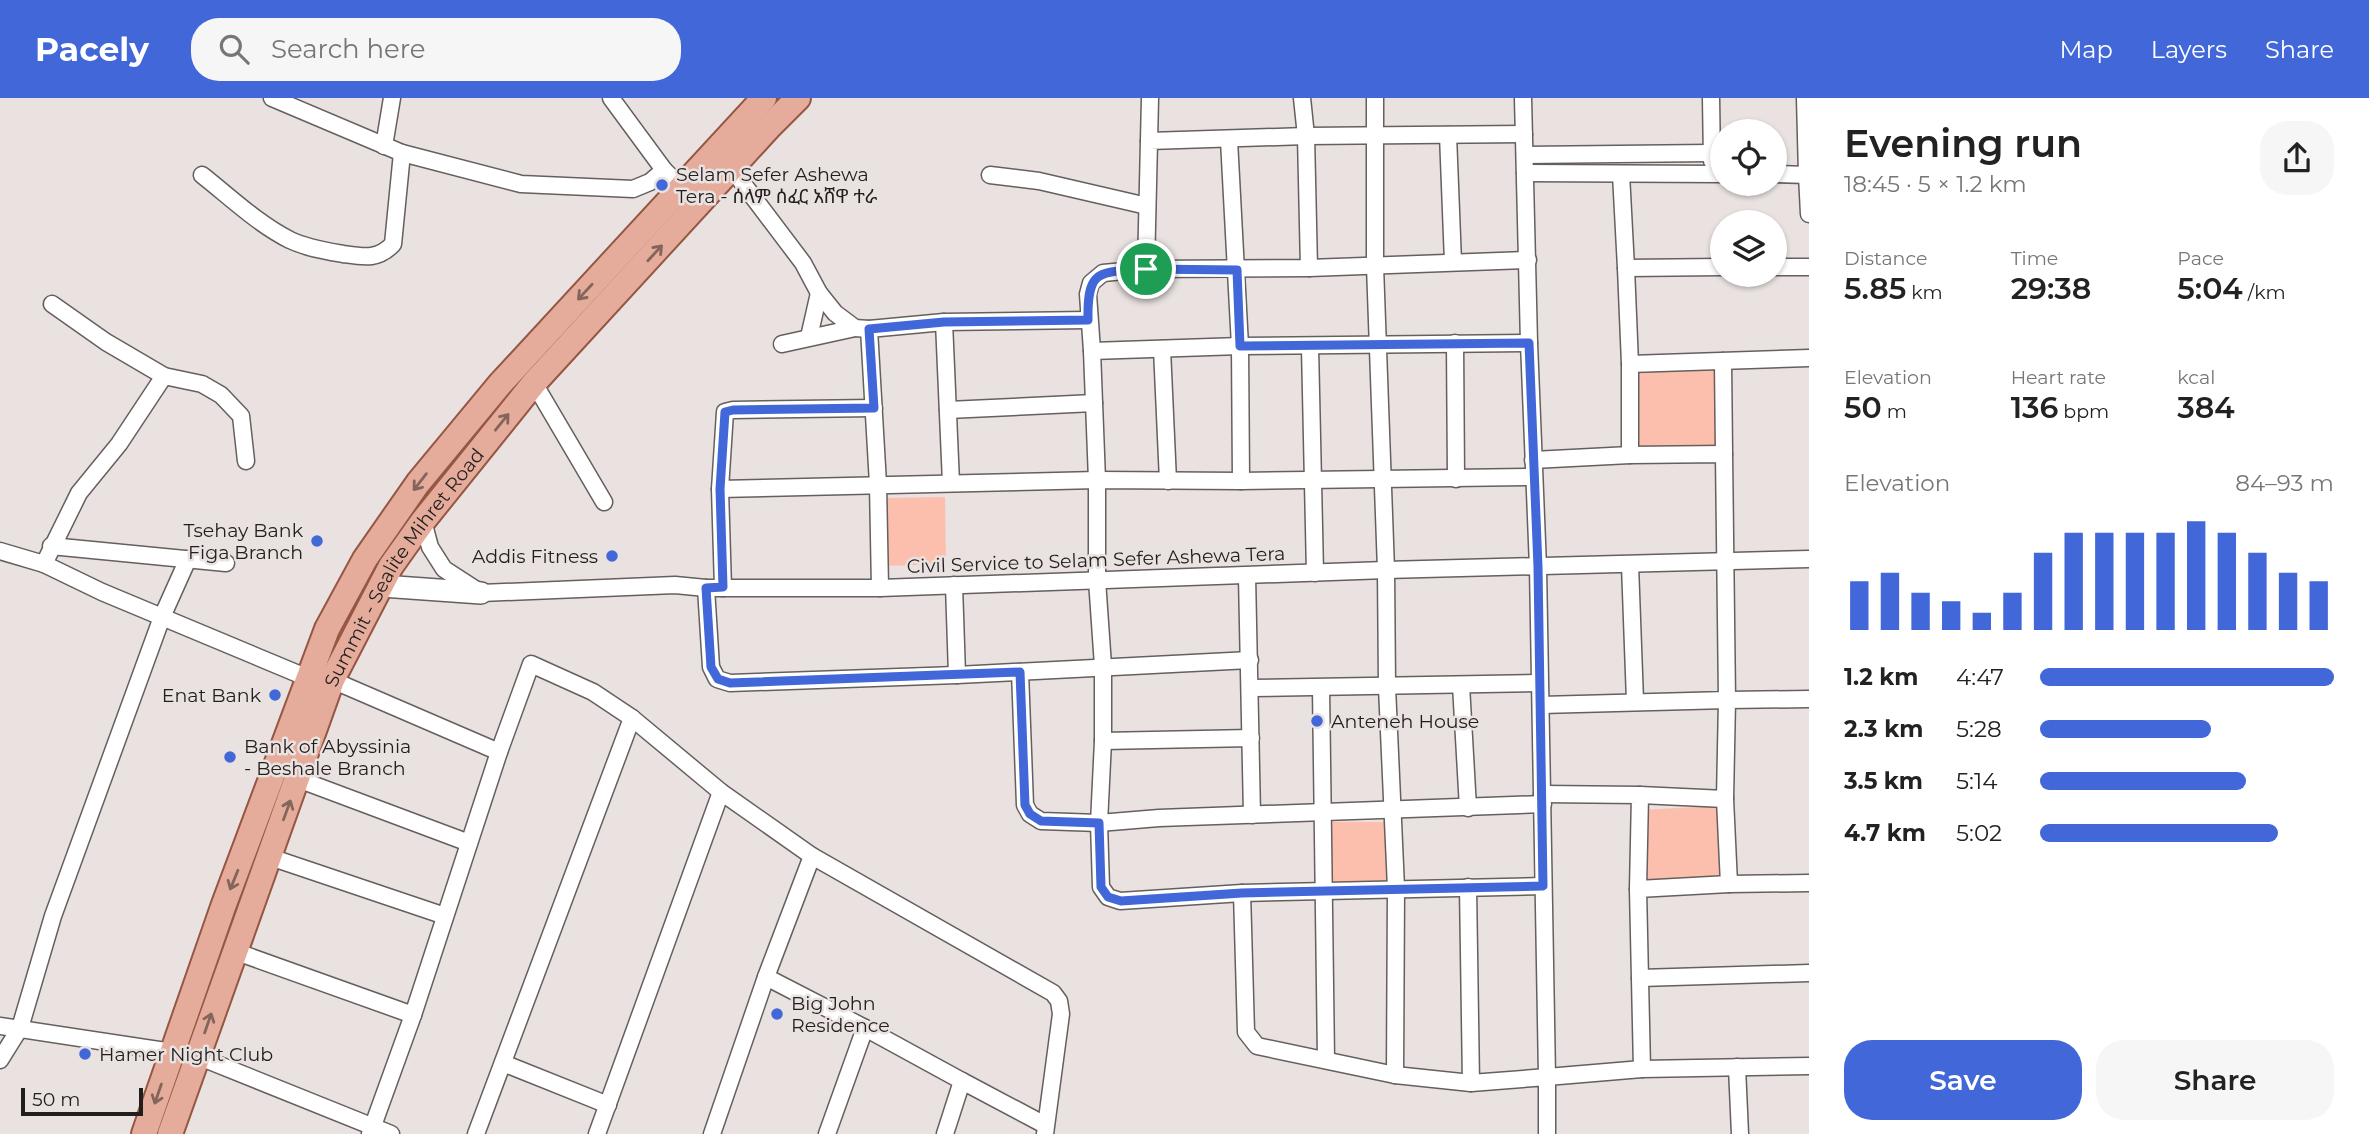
<!DOCTYPE html>
<html lang="en">
<head>
<meta charset="utf-8">
<style>
	body { margin:0; font-family:Montserrat,"Noto Sans Ethiopic",sans-serif; background:#f6f6f6; color:#222; height:100vh; display:flex; flex-direction:column; font-size:26px; white-space:nowrap }
	* { box-sizing:border-box; margin:0 }
	p { font-size:23px; color:#767676 }
	.icon { flex:none; width:38px; height:38px; fill:none; stroke:currentColor; stroke-width:2; stroke-linecap:round; stroke-linejoin:round }
	.map { position:relative; flex:1; overflow:hidden }
	.drawer { display:flex; flex-direction:column; background:#fff; width:560px }
	.drawer>* { flex:none }
	.fabs { position:absolute; left:1710px; top:21px; display:grid; gap:14px }
	.fabs a { display:grid; place-items:center; width:77px; height:77px; border-radius:50%; background:#fff; box-shadow:0 2px 5px #0004; font-size:35px }
	.scale { position:absolute; left:21px; bottom:18px; width:122px; box-sizing:border-box; padding-left:7px; border:4px solid #211e1e; border-top:0; font-size:19px; line-height:24px; white-space:nowrap; color:#211e1e; -webkit-text-stroke:5px #e9e2e0; paint-order:stroke }
	.pin { position:absolute; display:grid; place-items:center; width:60px; height:60px; color:#fff; margin:-30px; border:4px solid #fff; border-radius:50%; box-shadow:0 2px 7px #0007 }
	.round { display:grid; place-items:center; flex:none; width:74px; height:74px; border-radius:28px; background:#f6f6f6 }
	.summary { display:flex; align-items:center; justify-content:space-between; height:119px; padding:0 35px }
	h1 { font-size:38px; font-weight:600; line-height:52px }
	.metrics { display:grid; grid-template-columns:repeat(3,1fr); gap:10px; height:119px; padding:7px 35px }
	.metrics div { display:grid; align-content:center }
	.metrics b { font-size:30px; font-weight:600 }
	.metrics small { font-size:19px; font-weight:400 }
	.metrics p { font-size:19px }
	.chart { height:196px; padding:14px 35px }
	.chart p { display:flex; justify-content:space-between }
	.chart svg { width:100%; height:126px; margin-top:7px; stroke:#4167d9; stroke-width:6 }
	.primary-button { display:flex; gap:14px; margin-top:auto; padding:14px 35px }
	.primary-button a { flex:1; height:80px; border-radius:28px; background:#4167d9; color:#fff; font-size:28px; font-weight:600; line-height:80px; text-align:center }
	.primary-button a+a { background:#f6f6f6; color:#222 }
	ul { padding:0 35px; list-style:none; font-size:23px }
	li { display:grid; grid-template-columns:112px 84px 1fr; align-items:center; height:52px }
	li i { height:18px; border-radius:9px; background:#4167d9 }
	header { display:flex; align-items:center; gap:42px; box-sizing:border-box; height:98px; padding:0 35px; background:#4167d9; color:#fff }
	header strong { font-size:33px }
	nav { display:flex; gap:38px; margin-inline-start:auto; font-size:24px }
	.search { width:490px; height:63px; background:#f6f6f6; display:flex; align-items:center; gap:18px; box-sizing:border-box; padding:0 24px; border-radius:28px; color:#767676; font-size:26px }
	main { display:flex; flex:1; min-height:0 }
	.map>svg:first-child { display:block }
</style>
</head>
<body>
<header>
<strong>Pacely</strong>
<div class="search"><svg class="icon" aria-label="search" viewBox="0 0 24 24"><circle cx="10" cy="10" r="6"/><path d="M15 15l6 6"/></svg>Search here</div>
<nav><a>Map</a><a>Layers</a><a>Share</a></nav>
</header>
<main>
<div class="map">
<svg width="1809" height="1036" viewBox="0 0 1809 1036">
	<rect width="100%" height="100%" fill="#e9e2e0"/>
	<!-- green -->
	<g fill="#fdbfad">
		<path d="M1721,272V360L1636,362V274Z"/>
		<path d="M945,399L946,466L885,468L883,400Z"/>
		<path d="M1717,708L1721,781L1644,783L1639,712Z"/>
		<path d="M1327,724H1388L1392,787L1329,791Z"/>
	</g>
	<g fill="none" stroke-linecap="round" stroke-linejoin="round">
		<!-- street casing -->
		<g stroke="#655f5d" stroke-width="19">
			<g id="street">
				<path d="M272,0L402,55L521,86L633,91L650,84L664,72"/>
				<path d="M611,0L664,72L681,89"/>
				<path d="M1302,0L1306,38L1309,170"/>
				<path d="M1375,0V168L1386,472L1387,589L1396,790L1395,977"/>
				<path d="M1523,0L1529,245L1538,469L1547,979L1642,971L1809,968"/>
				<path d="M1711,0L1712,63"/>
				<path d="M1448,37L1453,164"/>
				<path d="M1229,42L1240,248L1241,383"/>
				<path d="M1149,43L1150,0"/>
				<path d="M384,48L392,0"/>
				<path d="M1525,57L1711,55"/>
				<path d="M732,71L803,165L819,195L835,215L855,230L869,231"/>
				<path d="M1525,75L1722,76"/>
				<path d="M1621,76L1626,170L1722,169"/>
				<path d="M1774,76L1807,77L1805,0"/>
				<path d="M1809,76L1807,77L1809,116"/>
				<path d="M202,77C230,99 258,126 290,142C307,150 326,153 343,156C364,159 378,162 393,146L402,55"/>
				<path d="M990,77L1039,83L1147,108"/>
				<path d="M1774,169H1809"/>
				<path d="M1146,171L1149,43L1306,38L1524,36"/>
				<path d="M52,206L106,244L164,278L202,286L221,297L241,318L246,363"/>
				<path d="M944,224L951,385"/>
				<path d="M809,239L819,195"/>
				<path d="M1455,245L1456,381"/>
				<path d="M1529,245L1240,248L1092,253L1097,382V482L1103,568V643L1099,725L1101,789L1108,799L1120,803L1242,795L1543,788"/>
				<path d="M782,246L855,230"/>
				<path d="M1310,249L1315,475"/>
				<path d="M1162,251L1168,383"/>
				<path d="M1092,253L1088,196L1091,185L1103,175L1146,171L1309,170L1528,162"/>
				<path d="M1723,263L1724,356"/>
				<path d="M1630,266L1809,260"/>
				<path d="M534,285L604,404"/>
				<path d="M874,310L733,312L725,314L720,391L1097,382L1241,383L1533,379"/>
				<path d="M948,312L1094,305"/>
				<path d="M1533,362L1630,357V266L1626,170"/>
				<path d="M720,391L723,490"/>
				<path d="M423,423L430,449L444,471L481,495L675,487L706,490H880L1386,472L1809,461"/>
				<path d="M51,448L226,465"/>
				<path d="M0,453L44,466L102,494L308,580"/>
				<path d="M44,466L79,395L119,346L164,278"/>
				<path d="M1630,467L1635,603"/>
				<path d="M1247,478L1252,717"/>
				<path d="M954,487L957,577"/>
				<path d="M706,490L711,569L717,581L730,585L957,577L1250,562"/>
				<path d="M880,490L878,386L869,231L944,224L1088,222"/>
				<path d="M1020,574L1025,707L1030,716L1041,723L1099,725L1159,720L1543,706"/>
				<path d="M332,582L499,654"/>
				<path d="M1461,587L1468,710"/>
				<path d="M1251,590L1539,585"/>
				<path d="M1321,590L1326,962"/>
				<path d="M1809,601L1727,602L1725,701L1729,786L1809,785"/>
				<path d="M1541,607L1727,602L1724,356L1630,357"/>
				<path d="M632,620L721,694L812,758L1053,895L1059,903L1061,916L1045,1036"/>
				<path d="M1103,643L1251,640"/>
				<path d="M298,681L469,745"/>
				<path d="M1542,696L1640,697L1638,791"/>
				<path d="M1640,697L1725,701"/>
				<path d="M270,759L445,818"/>
				<path d="M1468,789L1471,985L1547,979V1036"/>
				<path d="M1242,795L1246,934L1257,948L1395,977L1471,985"/>
				<path d="M234,853L413,917"/>
				<path d="M766,879L865,930L962,983L945,1036"/>
				<path d="M1640,880L1809,875"/>
				<path d="M0,928L172,954"/>
				<path d="M197,958L391,1036"/>
				<path d="M0,962L20,930L53,818L162,519L188,461"/>
				<path d="M503,965L608,1007"/>
				<path d="M1737,969L1740,1036"/>
				<path d="M1642,971L1638,791L1729,786"/>
				<path d="M962,983L1045,1027"/>
				<path d="M370,1036L413,917L499,654L531,566L593,594L632,620L476,1036"/>
				<path d="M597,1036L721,694"/>
				<path d="M712,1036L766,879L812,758"/>
				<path d="M827,1036L865,930"/>
			</g>
		</g>
		<!-- secondary casing -->
		<g stroke="#655f5d" stroke-width="24">
			<path id="secondary" d="M382,488L481,495"/>
		</g>
		<!-- primary casing -->
		<g stroke="#955644" stroke-width="28">
			<g id="primary">
				<path d="M144,1036L223,809L327,531L365,461L418,385L500,286L764,0"/>
				<path id="s1" d="M170,1036L332,582L391,468L423,423L534,285L770,28L798,0"/>
			</g>
		</g>
		<!-- street -->
		<use href="#street" stroke="#fff" stroke-width="16"/>
		<!-- secondary -->
		<use href="#secondary" stroke="#fff" stroke-width="21"/>
		<!-- primary -->
		<use href="#primary" stroke="#e5ac9b" stroke-width="24"/>
	</g>
	<!-- one-way arrows -->
	<defs><path id="oneway-shaft" d="M-6 0H5M1.5-3L5.5 0L1.5 3" fill="none" stroke-width="1.6" stroke-linecap="round" stroke-linejoin="round" transform="scale(1.75)"/></defs>
	<g stroke="#83655c">
		<use href="#oneway-shaft" transform="translate(655 155) rotate(-47)"/>
		<use href="#oneway-shaft" transform="translate(585 194) rotate(133)"/>
		<use href="#oneway-shaft" transform="translate(502 324) rotate(-51)"/>
		<use href="#oneway-shaft" transform="translate(420 384) rotate(128)"/>
		<use href="#oneway-shaft" transform="translate(287 712) rotate(-70)"/>
		<use href="#oneway-shaft" transform="translate(234 782) rotate(112)"/>
		<use href="#oneway-shaft" transform="translate(208 925) rotate(-71)"/>
		<use href="#oneway-shaft" transform="translate(158 996) rotate(109)"/>
	</g>
	<g fill="none" stroke-linecap="round" stroke-linejoin="round">
		<!-- route casing -->
		<g stroke="#fff" stroke-width="14">
			<path id="route" d="M1146,171L1237,172L1240,248L1529,245L1538,469L1543,788L1242,795L1121,803L1108,799L1101,789L1099,725L1041,723L1030,716L1025,707L1020,574L730,585L718,581L711,569L706,490L723,489L720,391L725,314L733,312L874,310L869,231L944,224L1088,222C1087,169 1100,175 1146,171Z"/>
		</g>
		<!-- route -->
		<use href="#route" stroke="#4167d9" stroke-width="9"/>
	</g>
	<!-- markers -->
	<g fill="#4167d9" stroke="#e9e2e0" stroke-width="2.5">
		<circle cx="662" cy="87" r="7"/>
		<circle cx="317" cy="443" r="7"/>
		<circle cx="612" cy="458" r="7"/>
		<circle cx="275" cy="597" r="7"/>
		<circle cx="1317" cy="623" r="7"/>
		<circle cx="230" cy="659" r="7"/>
		<circle cx="777" cy="916" r="7"/>
		<circle cx="85" cy="956" r="7"/>
	</g>
	<g text-anchor="middle" dominant-baseline="central" stroke-width="5" stroke-linejoin="round" paint-order="stroke">
		<!-- poi labels -->
		<g font-size="19" fill="#211e1e" stroke="#e9e2e0" text-anchor="start">
			<text x="676" y="76">Selam Sefer Ashewa<tspan x="676" dy="22">Tera - ሰላም ሰፈር አሸዋ ተራ</tspan></text>
			<text x="303" y="432" text-anchor="end">Tsehay Bank<tspan x="303" dy="22">Figa Branch</tspan></text>
			<text x="598" y="458" text-anchor="end">Addis Fitness</text>
			<text x="261" y="597" text-anchor="end">Enat Bank</text>
			<text x="1331" y="623">Anteneh House</text>
			<text x="244" y="648">Bank of Abyssinia<tspan x="244" dy="22">- Beshale Branch</tspan></text>
			<text x="791" y="905">Big John<tspan x="791" dy="22">Residence</tspan></text>
			<text x="99" y="956">Hamer Night Club</text>
		</g>
		<!-- street labels -->
		<g font-size="19" fill="#211e1e" stroke="#e9e2e0">
			<text transform="translate(1096 462) rotate(-2)">Civil Service to Selam Sefer Ashewa Tera</text>
			<text stroke="none"><textPath href="#s1" startOffset="616">Summit - Sealite Mihret Road</textPath></text>
		</g>
	</g>
</svg>
<div class="fabs">
<a><svg class="icon" aria-label="locate" viewBox="0 0 24 24"><circle cx="12" cy="12" r="6"/><path d="M12 2v4M12 18v4M2 12h4M18 12h4"/></svg></a>
<a><svg class="icon" aria-label="layers" viewBox="0 0 24 24"><path d="M12 4l9 5-9 5-9-5zM3 14l9 5 9-5"/></svg></a>
</div>
<div class="scale">50 m</div>
<div class="pin" style="left:1146px;top:171px;background:#1e9e55"><svg class="icon" aria-label="arrive" viewBox="0 0 24 24"><path d="M6 21V4h12l-3 4 3 4H6"/></svg></div>
</div>
<section class="drawer">
<div class="summary"><div><h1>Evening run</h1><p>18:45 · 5 × 1.2 km</p></div><a class="round"><svg class="icon" aria-label="share" viewBox="0 0 24 24"><path d="M12 15V3M7 8l5-5 5 5M5 13v7h14v-7"/></svg></a></div>
<div class="metrics">
<div><p>Distance</p><b>5.85<small> km</small></b></div>
<div><p>Time</p><b>29:38</b></div>
<div><p>Pace</p><b>5:04<small> /km</small></b></div>
</div>
<div class="metrics">
<div><p>Elevation</p><b>50<small> m</small></b></div>
<div><p>Heart rate</p><b>136<small> bpm</small></b></div>
<div><p>kcal</p><b>384</b></div>
</div>
<div class="chart"><p><span>Elevation</span>84–93 m</p>
<svg viewBox="0 0 160 44" preserveAspectRatio="none"><path d="M5 44V27M15 44V24M25 44V31M35 44V34M45 44V38M55 44V31M65 44V17M75 44V10M85 44V10M95 44V10M105 44V10M115 44V6M125 44V10M135 44V17M145 44V24M155 44V27"/></svg>
</div>
<ul>
<li><b>1.2 km</b>4:47<i style="width:100%"></i></li>
<li><b>2.3 km</b>5:28<i style="width:58%"></i></li>
<li><b>3.5 km</b>5:14<i style="width:70%"></i></li>
<li><b>4.7 km</b>5:02<i style="width:81%"></i></li>
</ul>
<div class="primary-button"><a>Save</a><a>Share</a></div>
</section>
</main>
</body>
</html>
